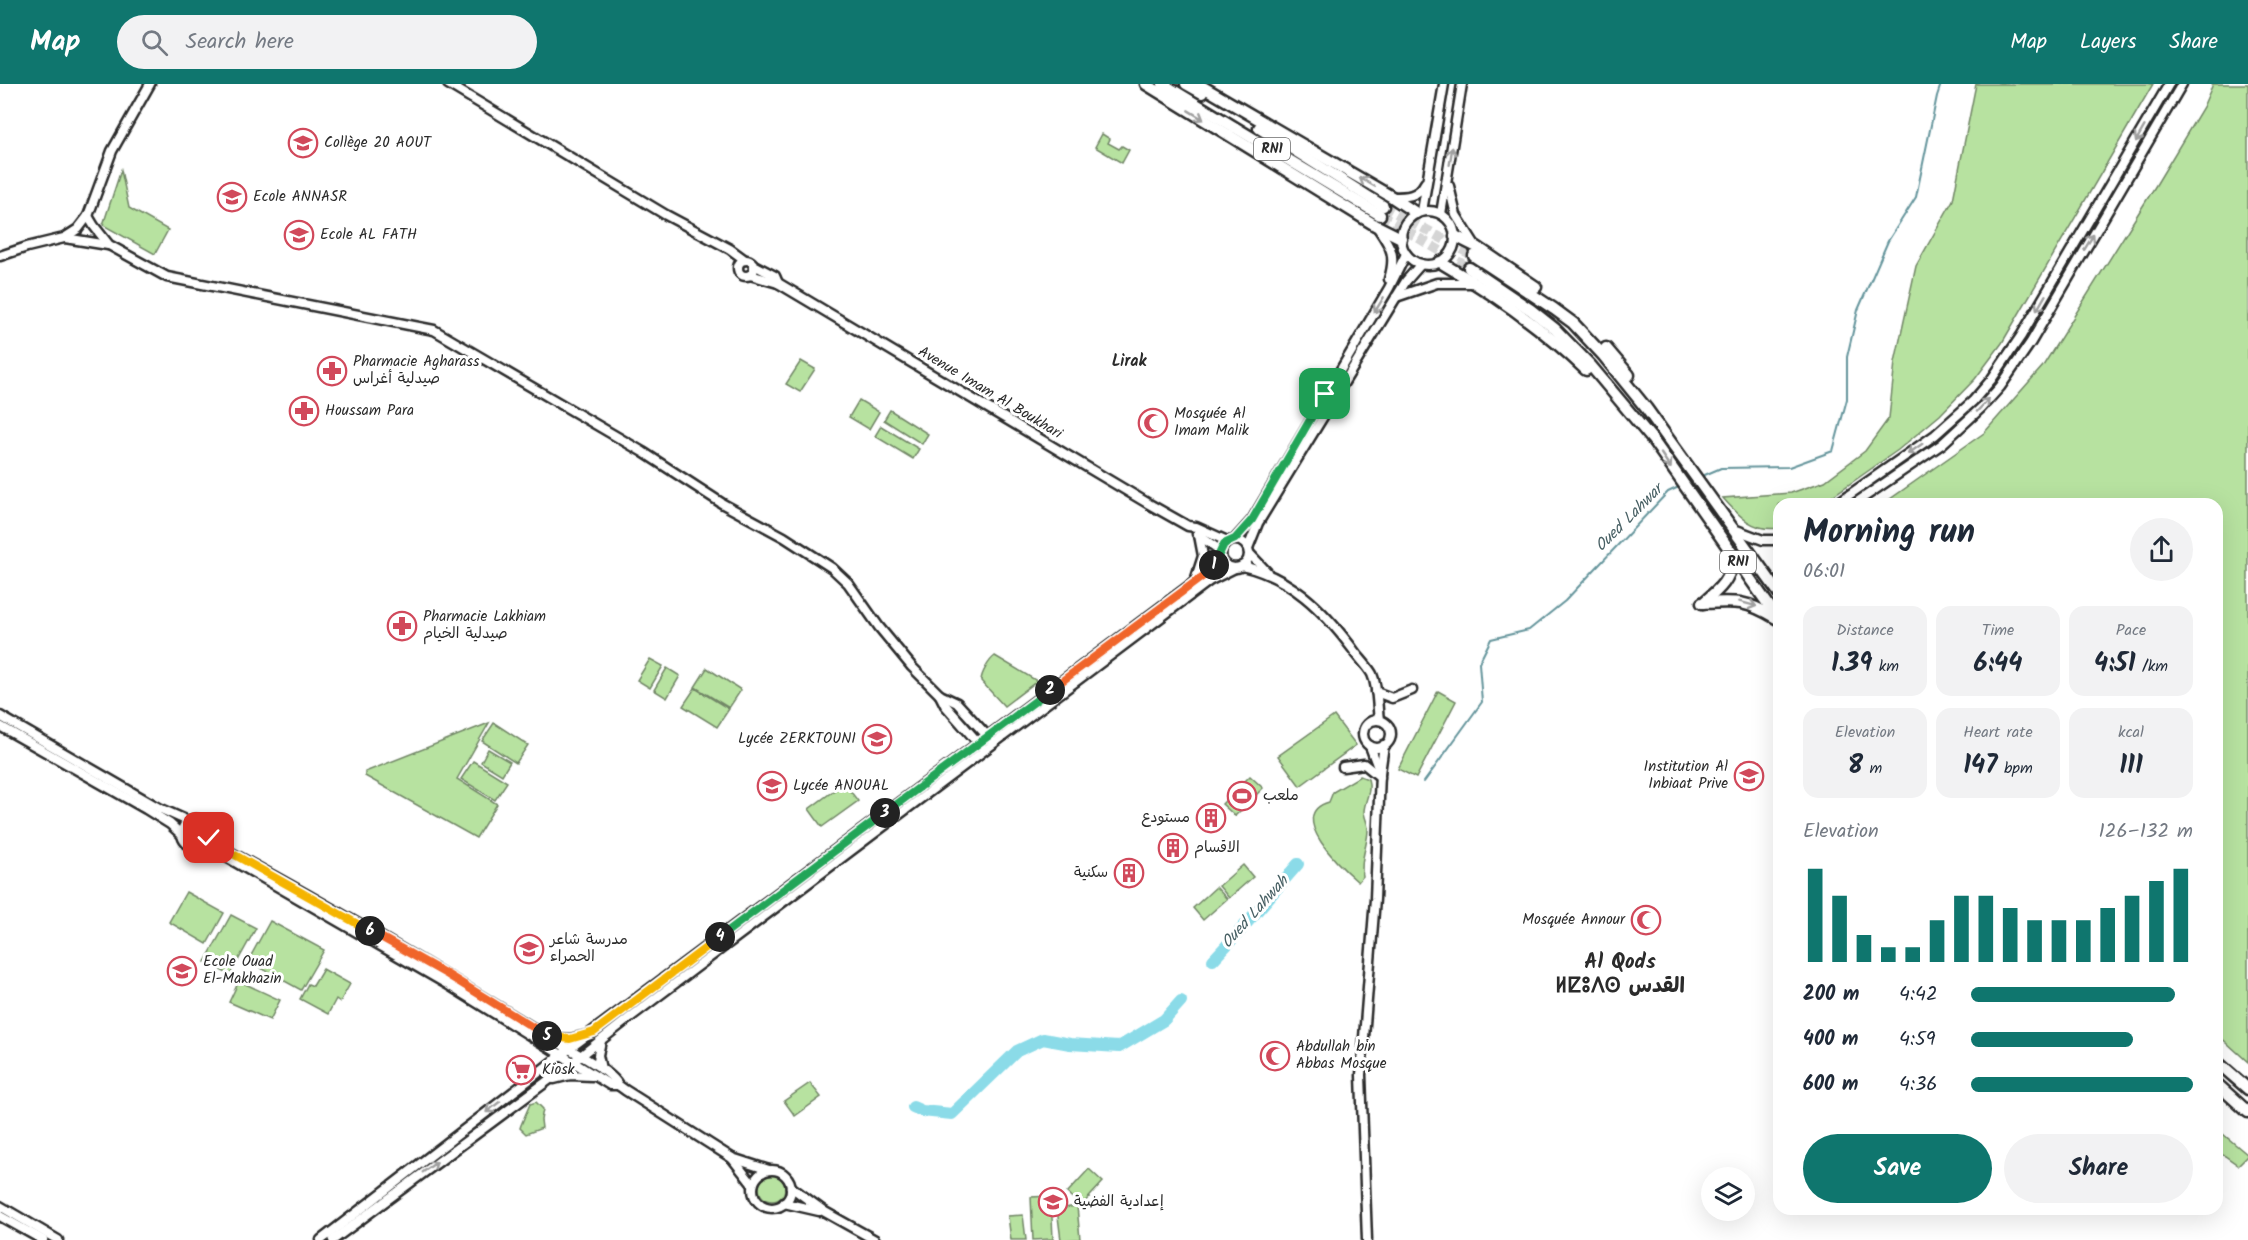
<!DOCTYPE html>
<html lang="en">
<head>
<meta charset="utf-8">
<style>
	body { margin:0; font-family:Kalam,"Playpen Sans Arabic","Noto Sans Tifinagh",sans-serif; background:#f2f2f3; color:#1f2937; height:100vh; display:flex; flex-direction:column; font-size:22px; white-space:nowrap }
	* { box-sizing:border-box; margin:0 }
	p { font-size:20px; color:#747a83 }
	.icon { flex:none; width:33px; height:33px; fill:none; stroke:currentColor; stroke-width:2; stroke-linecap:round; stroke-linejoin:round }
	.map { position:relative; flex:1; overflow:hidden }
	.details { position:absolute; left:1773px; top:414px; width:450px; height:717px; display:flex; flex-direction:column; background:#fff; border-radius:18px; box-shadow:0 6px 24px #0002 }
	.details>* { flex:none }
	.controls { position:absolute; left:1701px; top:1083px; display:grid; gap:12px }
	.controls a { display:grid; place-items:center; width:54px; height:54px; border-radius:50%; background:#fff; box-shadow:0 6px 24px #0002; font-size:30px }
	.pin { position:absolute; display:grid; place-items:center; width:51px; height:51px; color:#fff; margin:-26px; border-radius:12px; box-shadow:0 3px 9px #0006 }
	.km { position:absolute; width:30px; height:30px; margin:-15px; border-radius:50%; background:#222; color:#fff; font-size:16px; line-height:30px; text-align:center }
	.round { display:grid; place-items:center; flex:none; width:63px; height:63px; border-radius:32px; background:#f2f2f3 }
	.overview { display:flex; align-items:center; justify-content:space-between; height:102px; padding:0 30px }
	h1 { font-size:33px; font-weight:800; line-height:45px }
	.stats { display:grid; grid-template-columns:repeat(3,1fr); gap:9px; height:102px; padding:6px 30px }
	.stats div { display:grid; align-content:center; border-radius:15px; background:#f2f2f3; text-align:center }
	.stats b { font-size:26px; font-weight:800 }
	.stats small { font-size:16px; font-weight:400 }
	.stats p { font-size:16px }
	.chart { height:168px; padding:12px 30px }
	.chart p { display:flex; justify-content:space-between }
	.chart svg { width:100%; height:108px; margin-top:6px; stroke:#0f766e; stroke-width:6 }
	.cta { display:flex; gap:12px; margin-top:auto; padding:12px 30px }
	.cta a { flex:1; height:69px; border-radius:36px; background:#0f766e; color:#fff; font-size:24px; font-weight:800; line-height:69px; text-align:center }
	.cta a+a { background:#f2f2f3; color:#1f2937 }
	ul { padding:0 30px; list-style:none; font-size:20px }
	li { display:grid; grid-template-columns:96px 72px 1fr; align-items:center; height:45px }
	li i { height:15px; border-radius:8px; background:#0f766e }
	header { display:flex; align-items:center; gap:36px; box-sizing:border-box; height:84px; padding:0 30px; background:#0f766e; color:#fff }
	header strong { font-size:28px }
	nav { display:flex; gap:33px; margin-inline-start:auto; font-size:21px }
	.search { width:420px; height:54px; background:#f2f2f3; display:flex; align-items:center; gap:15px; box-sizing:border-box; padding:0 21px; border-radius:33px; color:#747a83; font-size:22px }
	.map>svg:first-child { display:block }
</style>
</head>
<body>
<header>
<strong>Map</strong>
<div class="search"><svg class="icon" aria-label="search" viewBox="0 0 24 24"><circle cx="10" cy="10" r="6"/><path d="M15 15l6 6"/></svg>Search here</div>
<nav><a>Map</a><a>Layers</a><a>Share</a></nav>
</header>
<div class="map">
<svg width="2248" height="1156" viewBox="0 0 2248 1156">
	<rect width="100%" height="100%" fill="#fff"/>
	<filter id="ink" filterUnits="userSpaceOnUse"><feTurbulence type="fractalNoise" baseFrequency=".0167" numOctaves="2"/><feDisplacementMap in="SourceGraphic" scale="12" xChannelSelector="R" yChannelSelector="G"/><feConvolveMatrix kernelMatrix="1 2 1 2 8 2 1 2 1" color-interpolation-filters="sRGB"/></filter>
	<g filter="url(#ink)">
		<!-- green -->
		<g fill="#b7e2a0" stroke="#718666" stroke-width="1.5">
			<path d="M1976,0H2153L2002,259L1975,295L1940,331L1898,366L1821,420H1779V444C1753,448 1739,432 1723,414L1791,409L1825,397L1865,367L1889,334L1895,278L1916,182L1953,116Z"/>
			<path d="M2213,0H2248V978L2217,950V420H1883L1984,349L2043,282L2156,101L2203,23Z"/>
			<path d="M1102,50L1110,55L1108,59L1119,65L1122,62L1129,66L1122,79L1095,63Z"/>
			<path d="M121,86L129,124L168,146L155,170L103,141Z"/>
			<path d="M801,277L815,285L800,308L786,300Z"/>
			<path d="M859,316L879,328L869,345L849,333Z"/>
			<path d="M890,326L928,350L922,360L884,336Z"/>
			<path d="M881,342L919,365L913,375L875,352Z"/>
			<path d="M995,572L1037,597L1004,622L981,597C981,590 989,576 995,572Z"/>
			<path d="M650,575L663,582L650,604L637,596Z"/>
			<path d="M667,584L680,592L667,614L654,606Z"/>
			<path d="M707,584L741,606L729,624L695,603Z"/>
			<path d="M695,604L729,625L717,643L683,622Z"/>
			<path d="M1438,607L1456,617L1416,694L1398,685Z"/>
			<path d="M1334,632L1356,661L1300,702L1278,672Z"/>
			<path d="M489,639L457,695L497,720L476,754L365,692V688Z"/>
			<path d="M494,639L528,661L516,679L482,657Z"/>
			<path d="M488,665L510,678L502,691L481,678Z"/>
			<path d="M473,677L507,698L495,716L461,695Z"/>
			<path d="M1250,692L1263,704L1235,732L1222,720Z"/>
			<path d="M1360,692L1368,695C1372,707 1365,715 1364,727C1364,733 1368,739 1368,745C1368,761 1359,777 1363,792L1358,798C1343,785 1284,731 1329,718L1333,708Z"/>
			<path d="M844,699L858,717L822,743L809,725Z"/>
			<path d="M1243,781L1253,793L1229,814L1219,802Z"/>
			<path d="M1216,803L1227,815L1203,836L1193,824Z"/>
			<path d="M186,808L224,829L207,860L169,838Z"/>
			<path d="M231,831L256,844L230,891L205,878Z"/>
			<path d="M270,837L324,866L301,906L248,877Z"/>
			<path d="M323,885L350,900L340,918L336,915L328,930L300,915L308,900L313,902Z"/>
			<path d="M239,897L280,916L270,936L229,918Z"/>
			<path d="M810,999L821,1013L795,1032L784,1017Z"/>
			<path d="M536,1018L543,1025L541,1036L542,1044L526,1050L520,1044L521,1041L530,1020Z"/>
			<path d="M2217,1045L2248,1071L2238,1081L2225,1072L2217,1069Z"/>
			<path d="M1089,1085L1103,1098L1081,1122L1067,1109Z"/>
			<circle cx="772" cy="1104" r="13"/>
			<path d="M1051,1112L1053,1155L1033,1156L1031,1113Z"/>
			<path d="M1077,1122L1080,1155L1061,1156L1057,1125Z"/>
			<path d="M1023,1131L1026,1156H1011L1008,1132Z"/>
		</g>
		<g fill="none" stroke-linecap="round" stroke-linejoin="round">
			<!-- stream -->
			<g stroke="#65959c" stroke-width="2">
				<path d="M1700,393L1721,384L1789,383L1833,367L1847,315V273L1858,226L1888,157L1916,113L1937,12L1941,0"/>
				<path d="M1424,698L1482,618L1479,579L1491,555L1529,546L1565,517L1668,408L1681,402"/>
			</g>
			<!-- river -->
			<g stroke="#8bdbe8" stroke-width="12">
				<path d="M1213,876L1239,848L1298,780"/>
				<path d="M913,1023L922,1027L952,1030L1017,967L1043,955L1070,960L1119,963L1164,936L1181,917"/>
			</g>
			<!-- highway-tunnel -->
			<g stroke="#d5d5d5" stroke-width="10" stroke-dasharray="10 5" stroke-linecap="butt">
				<path d="M1383,122L1474,172"/>
				<path d="M1380,131L1469,184"/>
			</g>
			<!-- secondary casing -->
			<g stroke="#2b2b2b" stroke-width="13">
				<g id="secondary">
					<path d="M448,0L666,131L730,165L745,176"/>
					<path d="M1449,102L1456,131L1475,161"/>
					<path d="M1392,113C1406,113 1418,113 1425,99"/>
					<path d="M1422,127L1444,0"/>
					<circle cx="1428" cy="154" r="27"/>
					<path d="M1441,130L1462,0"/>
					<path d="M88,132L94,142L109,161L167,193L434,246L643,368L723,420L784,453L832,484L848,499L879,543L912,583L940,611L957,619L990,655"/>
					<path d="M1376,141C1390,162 1397,169 1389,195"/>
					<path d="M65,154L108,161"/>
					<path d="M0,172L27,163L64,154L78,145L88,132L112,67L150,0"/>
					<circle cx="746" cy="184" r="8"/>
					<path d="M754,181L775,192L778,199"/>
					<path d="M750,191L778,199L1149,420L1188,442L1196,443L1227,457"/>
					<path d="M1396,213L1437,199H1474"/>
					<path d="M1836,420L1935,351L1973,317L1991,296L2021,252L2169,0"/>
					<path d="M1854,420L1942,360L1981,324L2000,303L2031,258L2182,0"/>
					<path d="M1734,445L1763,456H1779"/>
					<path d="M1197,450L1221,467"/>
					<path d="M1235,455L1252,436L1389,204L1406,170"/>
					<circle cx="1235" cy="470" r="14"/>
					<path d="M1248,464L1258,439L1406,197L1421,180"/>
					<path d="M1249,469L1267,488"/>
					<path d="M1242,482C1291,493 1323,526 1352,564C1358,573 1367,581 1372,590C1378,603 1377,622 1379,636"/>
					<path d="M1195,497L1203,472L1199,451"/>
					<path d="M1376,608L1392,614L1412,606"/>
					<path d="M940,611L945,621L981,662"/>
					<path d="M0,632L159,724L188,737"/>
					<circle cx="1377" cy="650" r="14"/>
					<path d="M0,642L146,725L170,740L182,751"/>
					<path d="M1370,662L1380,689"/>
					<path d="M1343,683L1364,680L1380,693"/>
					<circle cx="196" cy="749" r="14"/>
					<path d="M210,750L226,766C334,824 439,886 543,950C559,960 612,986 618,1001"/>
					<path d="M201,762L223,771L447,900L610,1001H618L625,1006L732,1074L769,1086"/>
					<path d="M554,954L570,955L583,952"/>
					<path d="M601,957L598,971L601,985"/>
					<path d="M554,995L570,991L592,992"/>
					<path d="M732,1074L753,1101"/>
					<circle cx="772" cy="1105" r="19"/>
					<path d="M791,1103L825,1128L875,1156"/>
					<path d="M784,1119L819,1127"/>
					<path d="M0,1122L58,1156"/>
					<path d="M0,1132L43,1156"/>
					<path d="M321,1156L569,965L1205,490L1221,470"/>
					<path d="M333,1156L573,978L629,934L1209,497L1235,484"/>
					<path d="M1367,1156L1361,991L1375,815L1380,689L1384,661"/>
				</g>
			</g>
			<!-- highway casing -->
			<g stroke="#2b2b2b" stroke-width="15">
				<g id="highway">
					<path d="M1146,0L1375,141L1401,154"/>
					<path d="M1163,0L1380,131"/>
					<path d="M1186,0L1202,9"/>
					<path d="M1198,0L1392,113L1416,129"/>
					<path d="M1259,44L1383,122"/>
					<path d="M1455,152L1477,163L1536,203"/>
					<path d="M1474,172L1554,225L1573,239L1603,271L1646,324L1779,509"/>
					<path d="M1440,178C1493,209 1542,243 1586,286"/>
					<path d="M1469,184L1531,226L1555,245L1591,282L1652,355L1779,536"/>
					<path d="M1606,264L1629,291"/>
					<path d="M1702,519C1736,517 1746,516 1776,534"/>
					<path d="M1703,519C1722,503 1728,497 1735,473"/>
					<path d="M2217,978L2248,1005"/>
					<path d="M2217,1000L2248,1028"/>
				</g>
			</g>
			<!-- secondary -->
			<use href="#secondary" stroke="#fff" stroke-width="8"/>
			<!-- highway -->
			<use href="#highway" stroke="#fff" stroke-width="10"/>
		</g>
		<!-- one-way arrows -->
		<defs><path id="oneway-shaft" d="M-6 0H5M1.5-3L5.5 0L1.5 3" fill="none" stroke-width="1.6" stroke-linecap="round" stroke-linejoin="round" transform="scale(1.5)"/></defs>
		<g stroke="#a0a0a0">
			<use href="#oneway-shaft" transform="translate(1196 31) rotate(31)"/>
			<use href="#oneway-shaft" transform="translate(2140 50) rotate(120)"/>
			<use href="#oneway-shaft" transform="translate(1451 72) rotate(-81)"/>
			<use href="#oneway-shaft" transform="translate(1367 98) rotate(-150)"/>
			<use href="#oneway-shaft" transform="translate(2089 158) rotate(-59)"/>
			<use href="#oneway-shaft" transform="translate(2041 219) rotate(120)"/>
			<use href="#oneway-shaft" transform="translate(1379 221) rotate(121)"/>
			<use href="#oneway-shaft" transform="translate(1983 321) rotate(-47)"/>
			<use href="#oneway-shaft" transform="translate(1915 365) rotate(145)"/>
			<use href="#oneway-shaft" transform="translate(1666 377) rotate(56)"/>
			<use href="#oneway-shaft" transform="translate(1748 520) rotate(15)"/>
			<use href="#oneway-shaft" transform="translate(493 1023) rotate(142)"/>
			<use href="#oneway-shaft" transform="translate(430 1083) rotate(-36)"/>
		</g>
	</g>
	<g fill="none" stroke-linecap="round" stroke-linejoin="round" filter="url(#ink)">
		<!-- split-1 casing -->
		<g stroke="#fff" stroke-width="12">
			<path id="split-1" d="M1214,481L1224,460L1235,455L1252,436L1325,310"/>
		</g>
		<!-- split-2 casing -->
		<g stroke="#fff" stroke-width="12">
			<path id="split-2" d="M1050,606L1206,490L1214,481"/>
		</g>
		<!-- split-3 casing -->
		<g stroke="#fff" stroke-width="12">
			<path id="split-3" d="M885,729L1050,606"/>
		</g>
		<!-- split-4 casing -->
		<g stroke="#fff" stroke-width="12">
			<path id="split-4" d="M720,853L885,729"/>
		</g>
		<!-- split-5 casing -->
		<g stroke="#fff" stroke-width="12">
			<path id="split-5" d="M547,952L570,955L594,948L720,853"/>
		</g>
		<!-- split-6 casing -->
		<g stroke="#fff" stroke-width="12">
			<path id="split-6" d="M370,847L448,891L547,952"/>
		</g>
		<!-- split-7 casing -->
		<g stroke="#fff" stroke-width="12">
			<path id="split-7" d="M209,754L210,750L226,766L370,847"/>
		</g>
		<!-- split-1 -->
		<use href="#split-1" stroke="#22a559" stroke-width="8"/>
		<!-- split-2 -->
		<use href="#split-2" stroke="#f0652b" stroke-width="8"/>
		<!-- split-3 -->
		<use href="#split-3" stroke="#22a559" stroke-width="8"/>
		<!-- split-4 -->
		<use href="#split-4" stroke="#22a559" stroke-width="8"/>
		<!-- split-5 -->
		<use href="#split-5" stroke="#f5b400" stroke-width="8"/>
		<!-- split-6 -->
		<use href="#split-6" stroke="#f0652b" stroke-width="8"/>
		<!-- split-7 -->
		<use href="#split-7" stroke="#f5b400" stroke-width="8"/>
	</g>
	<!-- icons -->
	<defs>
		<g id="school-ring" transform="scale(1.5)"><circle r="9.5" fill="#fff" stroke="#d1495b" stroke-width="1.5"/><path d="M0-5L7-2L0 1L-7-2ZM-4 1L0 2.5L4 1V4Q0 6-4 4Z" fill="#d1495b"/></g>
		<g id="pharmacy-ring" transform="scale(1.5)"><circle r="9.5" fill="#fff" stroke="#d1495b" stroke-width="1.5"/><path d="M-2-6h4v4h4v4h-4v4h-4v-4h-4v-4h4Z" fill="#d1495b"/></g>
		<g id="mosque-ring" transform="scale(1.5)"><circle r="9.5" fill="#fff" stroke="#d1495b" stroke-width="1.5"/><path d="M3.5-4.9A6 6 0 1 0 3.5 4.9A5 5 0 1 1 3.5-4.9Z" fill="#d1495b"/></g>
		<g id="stadium-ring" transform="scale(1.5)"><circle r="9.5" fill="#fff" stroke="#d1495b" stroke-width="1.5"/><path d="M0-5a6.5 5 0 1 0 0 10a6.5 5 0 1 0 0-10ZM-3.5-1.8h7v3.6h-7Z" fill="#d1495b"/></g>
		<g id="building-ring" transform="scale(1.5)"><circle r="9.5" fill="#fff" stroke="#d1495b" stroke-width="1.5"/><path d="M-4-6H4V6H1V3H-1V6H-4ZM-2.5-4.3h1.7v1.8h-1.7ZM.8-4.3h1.7v1.8H.8ZM-2.5-1h1.7V.8h-1.7ZM.8-1h1.7V.8H.8Z" fill="#d1495b"/></g>
		<g id="supermarket-ring" transform="scale(1.5)"><circle r="9.5" fill="#fff" stroke="#d1495b" stroke-width="1.5"/><path d="M-6-5.5h2.5l.6 2H6L4.5 2H-2.5L-4.4-4H-6ZM-1.5 3.2a1.3 1.3 0 1 0 .1 0ZM3 3.2a1.3 1.3 0 1 0 .1 0Z" fill="#d1495b"/></g>
	</defs>
	<g fill-rule="evenodd">
		<use href="#school-ring" x="303" y="59"/>
		<use href="#school-ring" x="232" y="113"/>
		<use href="#school-ring" x="299" y="151"/>
		<use href="#pharmacy-ring" x="332" y="287"/>
		<use href="#pharmacy-ring" x="304" y="327"/>
		<use href="#mosque-ring" x="1153" y="339"/>
		<use href="#pharmacy-ring" x="402" y="542"/>
		<use href="#school-ring" x="877" y="655"/>
		<use href="#school-ring" x="1749" y="692"/>
		<use href="#school-ring" x="772" y="702"/>
		<use href="#stadium-ring" x="1242" y="712"/>
		<use href="#building-ring" x="1211" y="734"/>
		<use href="#building-ring" x="1173" y="764"/>
		<use href="#building-ring" x="1129" y="789"/>
		<use href="#mosque-ring" x="1646" y="836"/>
		<use href="#school-ring" x="529" y="865"/>
		<use href="#school-ring" x="182" y="887"/>
		<use href="#mosque-ring" x="1275" y="972"/>
		<use href="#supermarket-ring" x="521" y="986"/>
		<use href="#school-ring" x="1053" y="1118"/>
	</g>
	<g text-anchor="middle" dominant-baseline="central" stroke-width="6" stroke-linejoin="round" paint-order="stroke">
		<!-- shield labels -->
		<g fill="#fff" stroke="#6b6b6b" stroke-width="1.5">
			<rect x="1254" y="54" width="36" height="22" rx="4.5"/>
			<rect x="1720" y="467" width="36" height="22" rx="4.5"/>
		</g>
		<g font-size="14" font-weight="bold" fill="#2b2b2b">
			<text x="1272" y="65">RN1</text>
			<text x="1738" y="478">RN1</text>
		</g>
		<!-- poi labels -->
		<g font-size="15" fill="#2b2b2b" stroke="#fff" text-anchor="start">
			<text x="324" y="59">Collège 20 AOUT</text>
			<text x="253" y="113">Ecole ANNASR</text>
			<text x="320" y="151">Ecole AL FATH</text>
			<text x="353" y="278">Pharmacie Agharass<tspan x="353" dy="17">صيدلية أغراس</tspan></text>
			<text x="325" y="327">Houssam Para</text>
			<text x="1174" y="330">Mosquée Al<tspan x="1174" dy="17">Imam Malik</tspan></text>
			<text x="423" y="533">Pharmacie Lakhiam<tspan x="423" dy="17">صيدلية الخيام</tspan></text>
			<text x="856" y="655" text-anchor="end">Lycée ZERKTOUNI</text>
			<text x="1728" y="683" text-anchor="end">Institution Al<tspan x="1728" dy="17">Inbiaat Prive</tspan></text>
			<text x="793" y="702">Lycée ANOUAL</text>
			<text x="1263" y="712">ملعب</text>
			<text x="1190" y="734" text-anchor="end">مستودع</text>
			<text x="1194" y="764">الاقسام</text>
			<text x="1108" y="789" text-anchor="end">سكنية</text>
			<text x="1625" y="836" text-anchor="end">Mosquée Annour</text>
			<text x="550" y="856">مدرسة شاعر<tspan x="550" dy="17">الحمراء</tspan></text>
			<text x="203" y="878">Ecole Ouad<tspan x="203" dy="17">El-Makhazin</tspan></text>
			<text x="1296" y="963">Abdullah bin<tspan x="1296" dy="17">Abbas Mosque</tspan></text>
			<text x="542" y="986">Kiosk</text>
			<text x="1074" y="1118">إعدادية الفضية</text>
		</g>
		<!-- street labels -->
		<g font-size="15" fill="#2b2b2b" stroke="#fff">
			<text transform="translate(990 309) rotate(31)">Avenue Imam Al Boukhari</text>
		</g>
		<!-- neighbourhood labels -->
		<g font-size="16" font-weight="bold" fill="#2b2b2b" stroke="#fff">
			<text x="1129" y="277">Lirak</text>
		</g>
		<!-- water labels -->
		<g font-size="16" font-style="italic" fill="#486064" stroke="#fff">
			<text transform="translate(1629 434) rotate(-45)">Oued Lahwar</text>
			<text transform="translate(1255 828) rotate(-48)">Oued Lahwah</text>
		</g>
		<!-- district labels -->
		<g font-size="21" font-weight="bold" fill="#2b2b2b" stroke="#fff">
			<text x="1620" y="878">Al Qods<tspan x="1620" dy="24">ⵍⵇⵓⴷⵙ القدس</tspan></text>
		</g>
	</g>
</svg>
<div class="controls">
<a><svg class="icon" aria-label="layers" viewBox="0 0 24 24"><path d="M12 4l9 5-9 5-9-5zM3 14l9 5 9-5"/></svg></a>
</div>
<div class="pin" style="left:1325px;top:310px;background:#1e9e55"><svg class="icon" aria-label="arrive" viewBox="0 0 24 24"><path d="M6 21V4h12l-3 4 3 4H6"/></svg></div>
<div class="pin" style="left:209px;top:754px;background:#d93025"><svg class="icon" aria-label="check" viewBox="0 0 24 24"><path d="M5 12l5 5 9-10"/></svg></div>
<b class="km" style="left:1214px;top:481px">1</b>
<b class="km" style="left:1050px;top:606px">2</b>
<b class="km" style="left:885px;top:729px">3</b>
<b class="km" style="left:720px;top:853px">4</b>
<b class="km" style="left:547px;top:952px">5</b>
<b class="km" style="left:370px;top:847px">6</b>
<section class="details">
<div class="overview"><div><h1>Morning run</h1><p>06:01</p></div><a class="round"><svg class="icon" aria-label="share" viewBox="0 0 24 24"><path d="M12 15V3M7 8l5-5 5 5M5 13v7h14v-7"/></svg></a></div>
<div class="stats">
<div><p>Distance</p><b>1.39<small> km</small></b></div>
<div><p>Time</p><b>6:44</b></div>
<div><p>Pace</p><b>4:51<small> /km</small></b></div>
</div>
<div class="stats">
<div><p>Elevation</p><b>8<small> m</small></b></div>
<div><p>Heart rate</p><b>147<small> bpm</small></b></div>
<div><p>kcal</p><b>111</b></div>
</div>
<div class="chart"><p><span>Elevation</span>126–132 m</p>
<svg viewBox="0 0 160 44" preserveAspectRatio="none"><path d="M5 44V6M15 44V17M25 44V33M35 44V38M45 44V38M55 44V27M65 44V17M75 44V17M85 44V22M95 44V27M105 44V27M115 44V27M125 44V22M135 44V17M145 44V11M155 44V6"/></svg>
</div>
<ul>
<li><b>200 m</b>4:42<i style="width:92%"></i></li>
<li><b>400 m</b>4:59<i style="width:73%"></i></li>
<li><b>600 m</b>4:36<i style="width:100%"></i></li>
</ul>
<div class="cta"><a>Save</a><a>Share</a></div>
</section>
</div>
</body>
</html>
